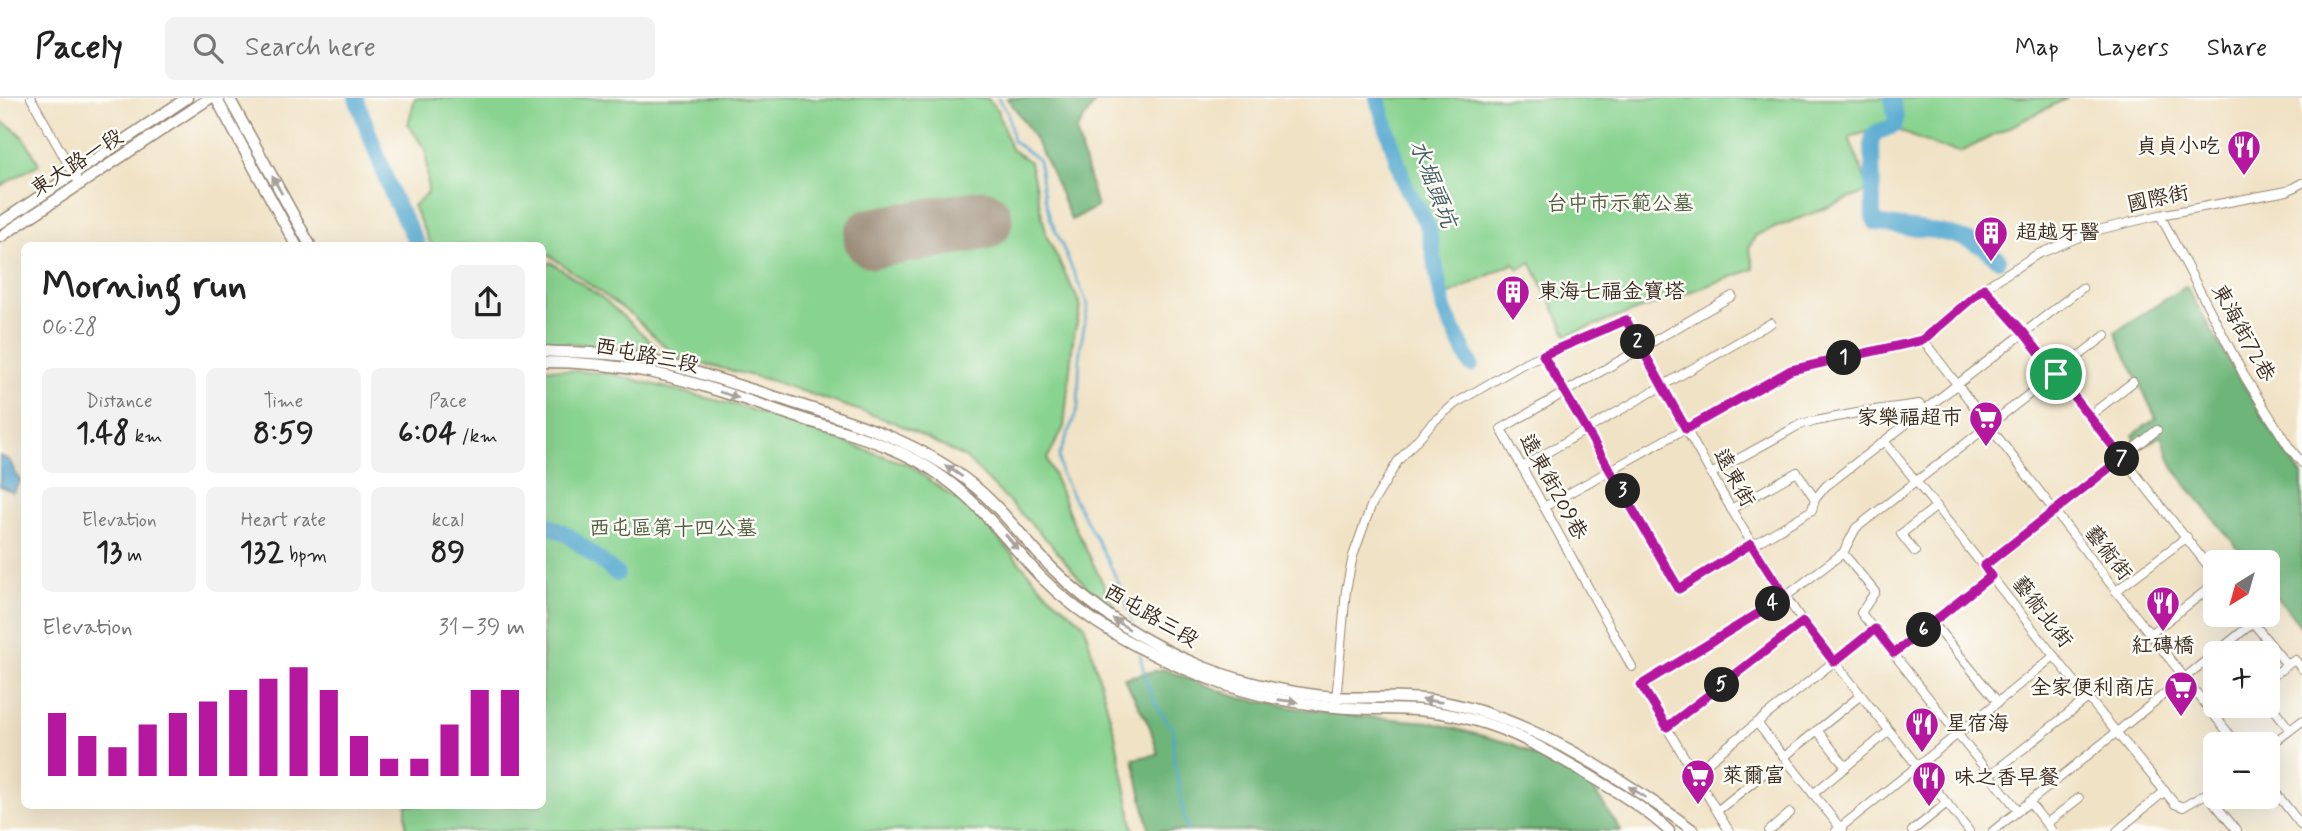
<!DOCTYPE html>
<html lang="en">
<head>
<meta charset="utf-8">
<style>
	body { margin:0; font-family:Mynerve,"LXGW WenKai TC",sans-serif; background:#f2f2f2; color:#222; height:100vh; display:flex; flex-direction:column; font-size:26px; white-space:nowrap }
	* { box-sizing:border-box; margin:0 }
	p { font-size:23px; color:#767676 }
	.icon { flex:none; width:38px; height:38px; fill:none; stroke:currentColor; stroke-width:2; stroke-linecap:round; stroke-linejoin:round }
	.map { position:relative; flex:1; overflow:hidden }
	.drawer { position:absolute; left:21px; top:144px; width:525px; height:567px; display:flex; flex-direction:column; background:#fff; border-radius:10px; box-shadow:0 7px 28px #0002 }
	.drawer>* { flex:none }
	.needle { width:46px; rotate:217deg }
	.buttons { position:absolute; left:2203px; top:452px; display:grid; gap:14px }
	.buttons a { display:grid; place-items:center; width:77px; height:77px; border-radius:10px; background:#fff; box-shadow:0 7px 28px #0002; font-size:35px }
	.pin { position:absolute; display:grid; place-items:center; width:60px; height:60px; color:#fff; margin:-30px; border:4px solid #fff; border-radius:50%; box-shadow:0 2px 7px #0007 }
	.km { position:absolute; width:35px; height:35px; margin:-18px; border-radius:50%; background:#222; color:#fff; font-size:19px; line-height:35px; text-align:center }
	.round { display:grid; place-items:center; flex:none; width:74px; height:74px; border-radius:10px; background:#f2f2f2 }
	.head { display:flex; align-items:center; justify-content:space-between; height:119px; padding:0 21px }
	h1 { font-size:38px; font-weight:800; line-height:52px }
	.figures { display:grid; grid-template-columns:repeat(3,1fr); gap:10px; height:119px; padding:7px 21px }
	.figures div { display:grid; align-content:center; border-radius:10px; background:#f2f2f2; text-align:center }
	.figures b { font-size:30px; font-weight:800 }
	.figures small { font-size:19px; font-weight:400 }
	.figures p { font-size:19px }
	.chart { height:196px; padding:14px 21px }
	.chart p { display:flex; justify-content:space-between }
	.chart svg { width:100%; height:126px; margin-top:7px; stroke:#b5179e; stroke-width:6 }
	header { display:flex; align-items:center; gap:42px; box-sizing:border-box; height:98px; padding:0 35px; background:#fff; border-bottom:2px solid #e0e0e0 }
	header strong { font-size:33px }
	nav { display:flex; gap:38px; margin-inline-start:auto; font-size:24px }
	.search { width:490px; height:63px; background:#f2f2f2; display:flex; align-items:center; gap:18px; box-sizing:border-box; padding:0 24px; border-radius:10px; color:#767676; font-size:26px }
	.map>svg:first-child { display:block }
</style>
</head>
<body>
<header>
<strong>Pacely</strong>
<div class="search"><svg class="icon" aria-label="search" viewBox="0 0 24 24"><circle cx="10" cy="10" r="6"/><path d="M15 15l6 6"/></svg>Search here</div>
<nav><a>Map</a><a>Layers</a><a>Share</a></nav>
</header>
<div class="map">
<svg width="2302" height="733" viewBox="0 0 2302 733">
	<rect width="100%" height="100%" fill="#fdfcf7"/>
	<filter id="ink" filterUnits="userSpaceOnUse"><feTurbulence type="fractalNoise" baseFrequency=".0143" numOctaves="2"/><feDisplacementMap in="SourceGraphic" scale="14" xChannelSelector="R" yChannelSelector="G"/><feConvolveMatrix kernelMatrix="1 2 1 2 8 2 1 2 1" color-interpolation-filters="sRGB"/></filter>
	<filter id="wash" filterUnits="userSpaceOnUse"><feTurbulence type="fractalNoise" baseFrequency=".00686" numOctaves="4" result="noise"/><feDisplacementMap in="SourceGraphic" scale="28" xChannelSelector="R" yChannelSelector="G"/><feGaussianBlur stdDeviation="1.57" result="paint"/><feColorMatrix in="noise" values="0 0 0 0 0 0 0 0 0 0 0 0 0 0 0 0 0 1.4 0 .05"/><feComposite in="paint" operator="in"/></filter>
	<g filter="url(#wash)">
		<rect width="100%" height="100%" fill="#f0e2c5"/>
		<!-- green -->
		<g fill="#89d390" stroke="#627e57" stroke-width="2">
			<path d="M415,0H987L997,12L1011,51L1030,64L1047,139L1081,208L1073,241L1064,329L1047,361L1074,427L1116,512L1085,487L1049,444L966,360L896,325L769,282L676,259L633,218L549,157L543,160L542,147H431L413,108L428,94L426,53L408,26Z"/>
			<path d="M1380,0H2067L1961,54L1938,49L1888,28L1849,39L1870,93L1756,137L1749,149L1754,171L1567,237L1531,164L1519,171L1514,165L1444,199L1431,127L1407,86Z"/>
			<path d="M0,24C21,30 29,48 39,66L0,88Z"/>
			<path d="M551,164L605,202L658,250L543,244V169Z"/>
			<path d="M543,270L612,276L746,310L909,367L977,417L1046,494L1084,526L1115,637L1134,733H406V707H542Z"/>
		</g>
		<!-- forest -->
		<g fill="#6eb57a" stroke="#54704c" stroke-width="2">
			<path d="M1007,0H1098L1076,33L1097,109L1071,122C1054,78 1037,38 1007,0Z"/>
			<path d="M2186,188L2232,268L2277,342L2302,377V530L2268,488V464H2249L2175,373L2161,338L2139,350L2133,337L2156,320L2115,234Z"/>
			<path d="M1163,571L1240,600L1330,616L1430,624L1513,646L1591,688L1621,733H1150L1133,661L1158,656L1150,629L1124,580Z"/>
		</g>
		<!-- water -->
		<path fill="#54a9d0" stroke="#486a77" stroke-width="2" d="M0,358L9,362L20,383L13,394L0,388Z"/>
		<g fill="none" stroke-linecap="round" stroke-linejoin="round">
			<!-- stream -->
			<g stroke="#54a9d0" stroke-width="2.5">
				<path d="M998,0L1008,15L1013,43L1039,62L1042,88L1050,120L1088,207L1080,251L1078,310L1059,358L1061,375C1086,427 1119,471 1133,528"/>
				<path d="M1140,557C1147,588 1152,607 1174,632L1173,658L1187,733"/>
			</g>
			<!-- river -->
			<g stroke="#54a9d0" stroke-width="16">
				<path d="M356,0L393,99L418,147"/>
				<path d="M1377,0L1405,87L1428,129L1444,212L1471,267"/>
				<path d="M1892,0L1896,21L1894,28L1875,35L1872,42L1873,119L1876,125C1919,133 1966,130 1999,162"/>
				<path d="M542,424L568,437L617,476"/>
			</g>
			<!-- runway -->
			<path stroke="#968672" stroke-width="61" d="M874,140L982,122"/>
		</g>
	</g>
	<g filter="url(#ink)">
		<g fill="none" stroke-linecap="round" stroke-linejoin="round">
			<!-- street casing -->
			<g stroke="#968672" stroke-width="10">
				<g id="street">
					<path d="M31,0L76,80"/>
					<path d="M2160,117L2245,279L2289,349L2302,365"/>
					<path d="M1984,190L2024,235L2216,478"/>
					<path d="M1923,242L2116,493L2237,646"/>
					<path d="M1543,257L1679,491L1812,412L1815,401L1826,388L2082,190"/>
					<path d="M2089,318L2133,284"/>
					<path d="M1885,344L2054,558L2175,706L2183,709L2216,690"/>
					<path d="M1522,369L1771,225"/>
					<path d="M1711,376L1801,326L1867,313L1919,306L1926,312"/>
					<path d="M1544,409L1791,272L1923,242L1984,190L2036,157L2094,133L2160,117L2287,93L2302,85"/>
					<path d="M1731,411L1797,374L1815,401"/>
					<path d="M1915,454L1901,436L1937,408"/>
					<path d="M1843,455L1875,494L1861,515L2018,712"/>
					<path d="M1984,468L2157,332"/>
					<path d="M2116,493L2187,439"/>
					<path d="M2246,516L2287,567L2295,562L2302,571"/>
					<path d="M2150,536L2216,485"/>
					<path d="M1894,555L1991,478"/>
					<path d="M1632,569L1501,331L1732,198"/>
					<path d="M2268,582L2287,567"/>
					<path d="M1336,603L1346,492L1353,458L1371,408L1398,363L1433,324L1456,305L1526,264L1626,222C1683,324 1736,428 1803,524L1969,733"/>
					<path d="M2268,603L2290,632"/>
					<path d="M1998,604L2054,558"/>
					<path d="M2217,621L2234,607"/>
					<path d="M1757,625L1842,732"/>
					<path d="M1667,629L1803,524"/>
					<path d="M1817,632L1846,669"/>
					<path d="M2268,649L2302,623"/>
					<path d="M1784,659L1861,597"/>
					<path d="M1694,675L1875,531"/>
					<path d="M1990,677L2088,600"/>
					<path d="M2268,685L2302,728"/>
					<path d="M1813,696L1889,633"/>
					<path d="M2207,696L2237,733"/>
					<path d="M2029,704L2052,733"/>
					<path d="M1717,713L1762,677"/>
					<path d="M2046,726L2079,700"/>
					<path d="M1729,733L1641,587L1785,499L1843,455L1856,430L2106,237"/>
					<path d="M1769,733L1790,715"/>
					<path d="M1836,733L1998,604L1933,525"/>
					<path d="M1912,733L1947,705"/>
					<path d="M1993,733L2253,525"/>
					<path d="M2117,733L2165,693"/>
				</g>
			</g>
			<!-- secondary casing -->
			<g stroke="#968672" stroke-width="13">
				<g id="secondary">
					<path d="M216,0L296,147"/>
					<path d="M229,0L310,147"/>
					<path d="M0,125L187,0"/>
					<path d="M0,139L210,0"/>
					<path d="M542,253C572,255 603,254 632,259C679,267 723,283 769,297C841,320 913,339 973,387C1004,412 1025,444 1053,471C1096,514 1147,546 1203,569C1244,585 1290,595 1335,599C1366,601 1400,597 1431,602C1524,615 1619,678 1694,733"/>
					<path d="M542,264C578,264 614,267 649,274C702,285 754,305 806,322C854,337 903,349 944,380C983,408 1008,445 1041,479C1088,526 1146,556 1207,580C1248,597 1291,605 1335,609C1363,612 1390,610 1417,612C1488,618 1532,643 1592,679C1619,695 1646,711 1669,733"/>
				</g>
			</g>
			<!-- street -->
			<use href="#street" stroke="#fff" stroke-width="8"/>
			<!-- secondary -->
			<use href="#secondary" stroke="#fff" stroke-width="10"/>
		</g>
		<!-- one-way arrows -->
		<defs><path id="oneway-solid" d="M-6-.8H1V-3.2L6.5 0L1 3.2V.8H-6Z" transform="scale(1.75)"/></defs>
		<g fill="#a79f9a">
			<use href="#oneway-solid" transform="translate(277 87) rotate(-119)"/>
			<use href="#oneway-solid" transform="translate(729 297) rotate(18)"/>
			<use href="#oneway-solid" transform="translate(954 373) rotate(-145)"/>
			<use href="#oneway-solid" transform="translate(1012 444) rotate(49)"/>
			<use href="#oneway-solid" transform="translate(1121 526) rotate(-148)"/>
			<use href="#oneway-solid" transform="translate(1288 603) rotate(7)"/>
			<use href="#oneway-solid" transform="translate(1432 603) rotate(-172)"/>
			<use href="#oneway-solid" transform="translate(1637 694) rotate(-147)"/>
		</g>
	</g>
	<g fill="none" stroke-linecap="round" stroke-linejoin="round" filter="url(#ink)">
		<!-- route casing -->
		<g stroke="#fff" stroke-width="14">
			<path id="route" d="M1984,190L2024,235L2122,360L1984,468L1991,478L1894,555L1875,531L1834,564L1803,524L1667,629L1641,587L1785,499L1751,446L1679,491L1543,257L1626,222L1686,331L1791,272L1923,242Z"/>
		</g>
		<!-- route -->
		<use href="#route" stroke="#b5179e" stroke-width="9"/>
	</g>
	<!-- icons -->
	<defs>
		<g id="restaurant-pin" transform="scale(1.75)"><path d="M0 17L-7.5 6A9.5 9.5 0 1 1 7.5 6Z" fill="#b5179e" stroke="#fdfcf7"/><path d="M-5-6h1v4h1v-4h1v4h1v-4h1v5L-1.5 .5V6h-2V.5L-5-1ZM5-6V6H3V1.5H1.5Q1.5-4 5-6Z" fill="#fff"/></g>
		<g id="building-pin" transform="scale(1.75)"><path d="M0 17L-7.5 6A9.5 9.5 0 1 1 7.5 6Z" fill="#b5179e" stroke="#fdfcf7"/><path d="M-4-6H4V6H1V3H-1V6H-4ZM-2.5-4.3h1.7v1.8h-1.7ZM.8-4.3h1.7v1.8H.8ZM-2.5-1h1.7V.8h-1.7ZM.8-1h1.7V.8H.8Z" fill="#fff"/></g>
		<g id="supermarket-pin" transform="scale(1.75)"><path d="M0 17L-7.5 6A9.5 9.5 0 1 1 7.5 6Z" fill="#b5179e" stroke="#fdfcf7"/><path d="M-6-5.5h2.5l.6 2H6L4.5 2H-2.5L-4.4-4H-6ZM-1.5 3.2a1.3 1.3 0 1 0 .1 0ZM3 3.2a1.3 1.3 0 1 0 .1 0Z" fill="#fff"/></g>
	</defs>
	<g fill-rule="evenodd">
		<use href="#restaurant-pin" x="2244" y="49"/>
		<use href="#building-pin" x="1991" y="135"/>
		<use href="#building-pin" x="1513" y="194"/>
		<use href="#supermarket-pin" x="1986" y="320"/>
		<use href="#restaurant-pin" x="2163" y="505"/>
		<use href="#supermarket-pin" x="2181" y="590"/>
		<use href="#restaurant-pin" x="1922" y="626"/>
		<use href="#supermarket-pin" x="1698" y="678"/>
		<use href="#restaurant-pin" x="1929" y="680"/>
	</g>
	<g text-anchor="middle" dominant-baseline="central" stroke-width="5" stroke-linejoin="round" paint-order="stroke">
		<!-- poi labels -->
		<g font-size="21" fill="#3b2a1e" stroke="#fdfcf7" text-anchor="start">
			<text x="2220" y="49" text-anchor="end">貞貞小吃</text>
			<text x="2016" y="135">超越牙醫</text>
			<text x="1538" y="194">東海七福金寶塔</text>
			<text x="1962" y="320" text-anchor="end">家樂福超市</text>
			<text x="2163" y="548" text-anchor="middle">紅磚橋</text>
			<text x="2156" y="590" text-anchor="end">全家便利商店</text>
			<text x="1946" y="626">星宿海</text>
			<text x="1722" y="678">萊爾富</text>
			<text x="1954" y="680">味之香早餐</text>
		</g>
		<!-- street labels -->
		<g font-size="21" fill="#3b2a1e" stroke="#fdfcf7">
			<text transform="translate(77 65) rotate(-33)">東大路一段</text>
			<text transform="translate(2158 101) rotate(-12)">國際街</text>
			<text transform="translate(2243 235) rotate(61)">東海街72巷</text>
			<text transform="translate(647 258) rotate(11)">西屯路三段</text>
			<text transform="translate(1734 380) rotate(61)">遠東街</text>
			<text transform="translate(1553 389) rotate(61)">遠東街209巷</text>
			<text transform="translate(2108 455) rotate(52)">藝術街</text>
			<text transform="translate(2042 514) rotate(52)">藝術北街</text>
			<text transform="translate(1151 518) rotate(30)">西屯路三段</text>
		</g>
		<!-- park labels -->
		<g font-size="21" fill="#525d40" stroke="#fdfcf7">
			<text x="1620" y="106">台中市示範公墓</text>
			<text x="673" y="431">西屯區第十四公墓</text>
		</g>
		<!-- water labels -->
		<g font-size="23" font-style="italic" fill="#455d65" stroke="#fdfcf7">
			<text transform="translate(1432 86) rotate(69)">水堀頭坑</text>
		</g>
	</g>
</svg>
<div class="buttons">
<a><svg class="needle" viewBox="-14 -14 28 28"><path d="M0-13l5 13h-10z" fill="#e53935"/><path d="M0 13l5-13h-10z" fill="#767676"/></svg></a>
<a>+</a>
<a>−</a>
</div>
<div class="pin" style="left:2056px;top:276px;background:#1e9e55"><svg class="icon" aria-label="arrive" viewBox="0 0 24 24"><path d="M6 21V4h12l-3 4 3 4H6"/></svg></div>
<b class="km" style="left:1844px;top:260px">1</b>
<b class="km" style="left:1638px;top:244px">2</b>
<b class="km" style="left:1623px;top:393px">3</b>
<b class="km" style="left:1773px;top:506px">4</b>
<b class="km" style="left:1722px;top:587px">5</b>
<b class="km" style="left:1924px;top:532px">6</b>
<b class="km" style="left:2122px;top:361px">7</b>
<section class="drawer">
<div class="head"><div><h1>Morning run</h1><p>06:28</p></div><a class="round"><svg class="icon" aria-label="share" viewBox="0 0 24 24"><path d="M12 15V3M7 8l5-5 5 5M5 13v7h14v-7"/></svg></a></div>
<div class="figures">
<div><p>Distance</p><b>1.48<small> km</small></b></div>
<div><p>Time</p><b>8:59</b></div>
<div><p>Pace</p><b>6:04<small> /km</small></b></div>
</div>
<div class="figures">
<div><p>Elevation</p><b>13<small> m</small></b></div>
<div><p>Heart rate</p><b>132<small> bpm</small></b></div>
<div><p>kcal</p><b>89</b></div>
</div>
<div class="chart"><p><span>Elevation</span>31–39 m</p>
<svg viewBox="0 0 160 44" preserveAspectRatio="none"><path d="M5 44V22M15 44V30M25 44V34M35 44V26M45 44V22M55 44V18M65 44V14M75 44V10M85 44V6M95 44V14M105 44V30M115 44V38M125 44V38M135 44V26M145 44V14M155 44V14"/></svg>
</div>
</section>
</div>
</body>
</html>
